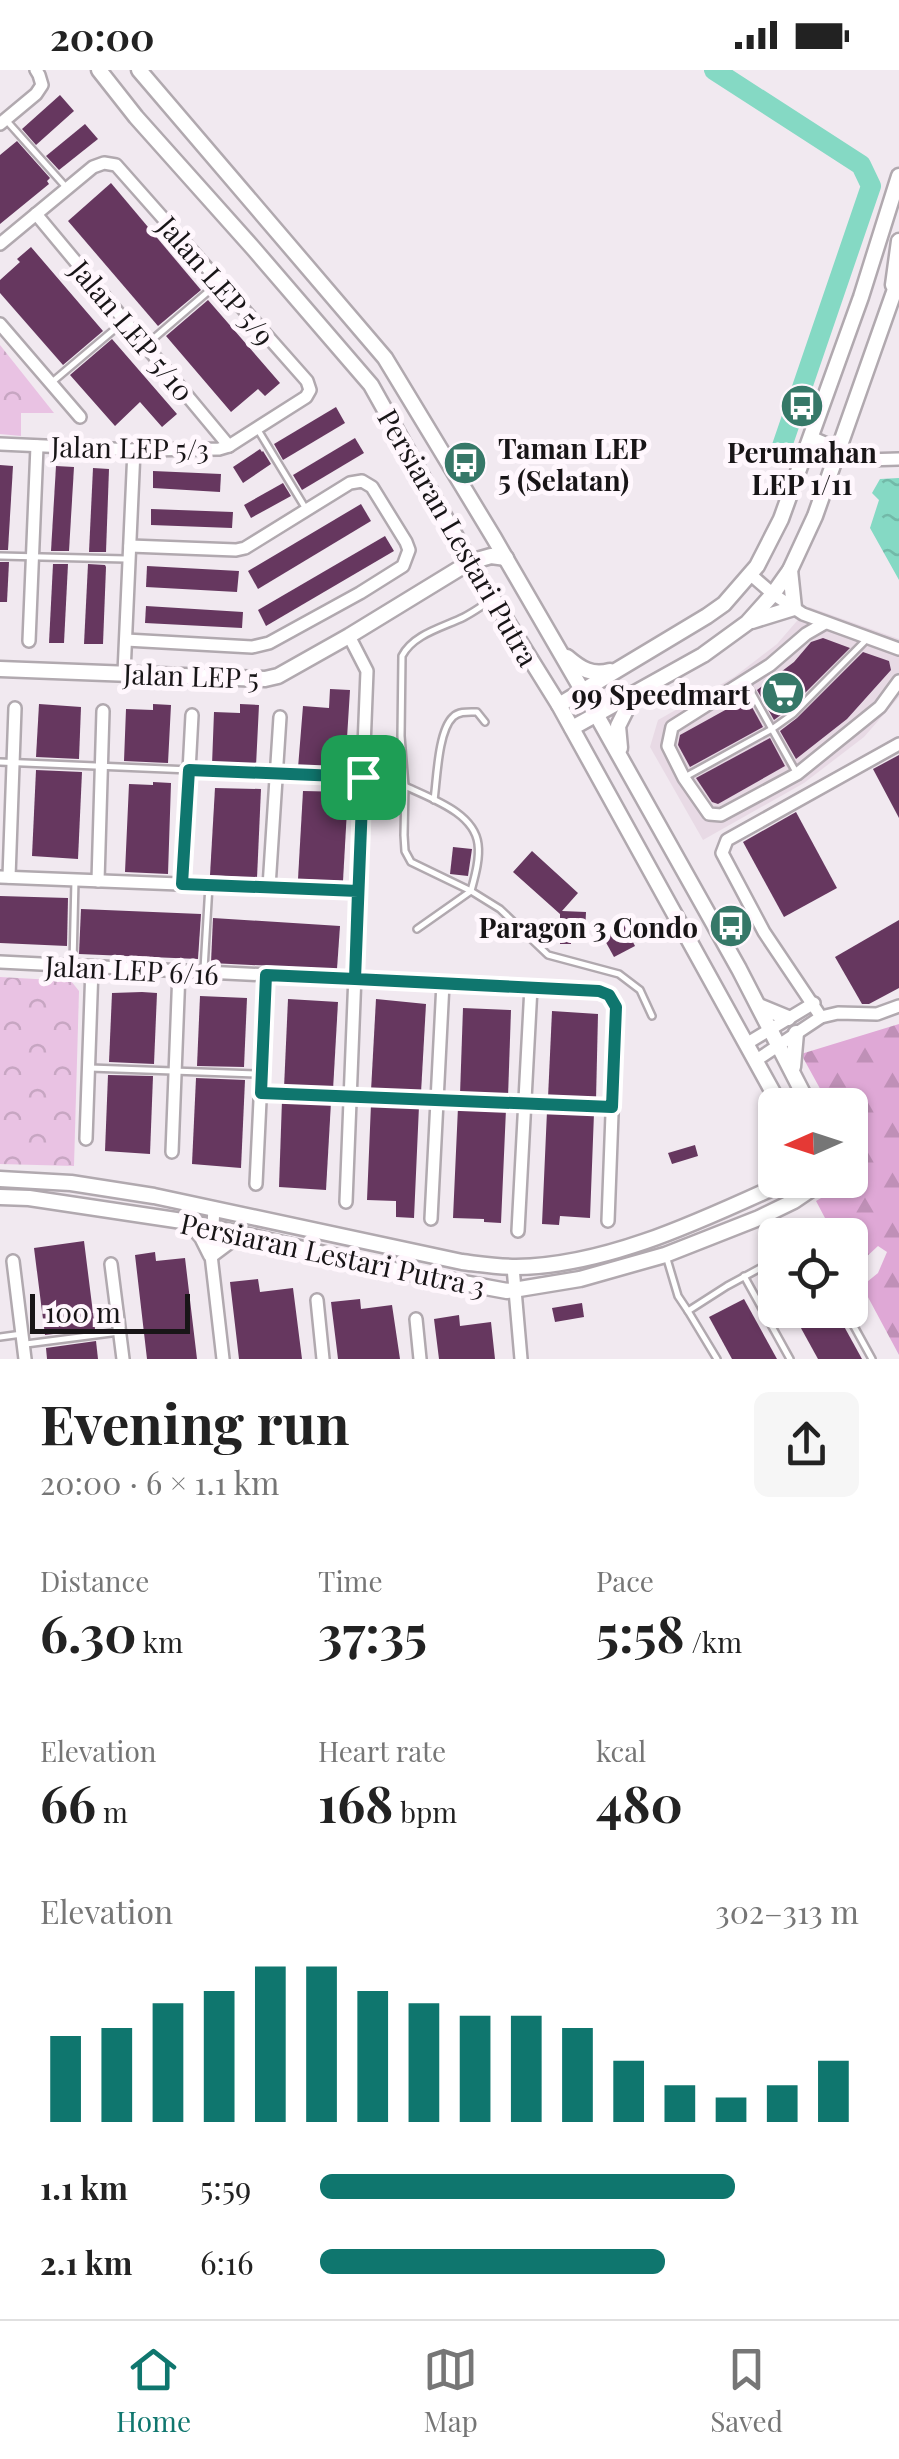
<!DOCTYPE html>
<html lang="en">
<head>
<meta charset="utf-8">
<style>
	body { margin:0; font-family:"Playfair Display",serif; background:#f6f6f6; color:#222; height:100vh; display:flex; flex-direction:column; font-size:38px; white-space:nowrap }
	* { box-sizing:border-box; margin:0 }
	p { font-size:32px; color:#767676 }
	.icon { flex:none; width:55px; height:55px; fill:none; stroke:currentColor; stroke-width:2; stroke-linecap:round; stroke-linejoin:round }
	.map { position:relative; height:1289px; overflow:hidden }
	.panel { display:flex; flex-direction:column; background:#fff; flex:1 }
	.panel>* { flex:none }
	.needle { width:65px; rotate:267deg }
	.fabs { position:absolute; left:758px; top:1018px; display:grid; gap:20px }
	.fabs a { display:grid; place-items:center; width:110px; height:110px; border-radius:15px; background:#fff; box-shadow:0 2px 8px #0004; font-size:50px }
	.scale { position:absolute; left:30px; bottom:25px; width:160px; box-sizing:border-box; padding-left:10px; border:5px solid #181517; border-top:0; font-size:28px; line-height:35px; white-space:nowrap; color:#181517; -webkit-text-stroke:8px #fff7fd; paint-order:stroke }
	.pin { position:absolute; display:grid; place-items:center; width:85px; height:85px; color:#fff; margin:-42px; border-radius:20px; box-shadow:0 5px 15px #0006 }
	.round { display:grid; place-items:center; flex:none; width:105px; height:105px; border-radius:15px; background:#f6f6f6 }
	.summary { display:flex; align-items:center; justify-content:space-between; height:170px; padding:0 40px }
	h1 { font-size:55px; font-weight:700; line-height:75px }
	.stats { display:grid; grid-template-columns:repeat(3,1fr); gap:15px; height:170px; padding:10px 40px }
	.stats div { display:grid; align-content:center }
	.stats b { font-size:50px; font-weight:700 }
	.stats small { font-size:28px; font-weight:400 }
	.stats p { font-size:28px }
	.chart { height:280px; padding:20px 40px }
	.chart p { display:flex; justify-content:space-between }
	.chart svg { width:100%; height:180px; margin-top:10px; stroke:#0f766e; stroke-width:6 }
	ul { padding:0 40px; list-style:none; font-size:32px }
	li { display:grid; grid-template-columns:160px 120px 1fr; align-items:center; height:75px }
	li i { height:25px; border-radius:12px; background:#0f766e }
	.status { display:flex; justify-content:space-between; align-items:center; height:70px; padding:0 50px; background:#fff; direction:ltr }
	.status svg { height:28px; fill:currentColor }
	.menu { display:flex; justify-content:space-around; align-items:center; height:140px; border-top:2px solid #e0e0e0; background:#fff; font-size:28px; color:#767676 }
	.menu a { display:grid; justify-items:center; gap:5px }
	.menu .current { color:#0f766e }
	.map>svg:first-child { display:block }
</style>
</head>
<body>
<div class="status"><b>20:00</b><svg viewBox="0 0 49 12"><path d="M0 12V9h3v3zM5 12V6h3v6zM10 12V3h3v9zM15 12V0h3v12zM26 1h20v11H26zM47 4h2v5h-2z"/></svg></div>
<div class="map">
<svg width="899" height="1289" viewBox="0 0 899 1289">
	<defs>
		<pattern id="forest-firs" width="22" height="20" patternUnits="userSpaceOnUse" patternTransform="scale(2.5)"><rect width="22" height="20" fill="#dfa8d6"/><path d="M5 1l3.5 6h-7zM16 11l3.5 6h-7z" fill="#bf90b7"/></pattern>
		<pattern id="park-crowns" width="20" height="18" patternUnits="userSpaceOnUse" patternTransform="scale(2.5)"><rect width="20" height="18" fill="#e9c2e3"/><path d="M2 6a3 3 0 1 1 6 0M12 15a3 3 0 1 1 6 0" fill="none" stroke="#c7a6c2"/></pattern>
		<pattern id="water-ripples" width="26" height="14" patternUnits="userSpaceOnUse" patternTransform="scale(2.5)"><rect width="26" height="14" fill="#85d9c4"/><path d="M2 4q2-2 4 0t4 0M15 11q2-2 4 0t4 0" fill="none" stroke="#72b9a8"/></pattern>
	</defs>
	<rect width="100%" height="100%" fill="#f1e9f0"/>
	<!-- built -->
	<path fill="#e8dae5" d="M809,537L899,569V627L864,667L804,713L703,770L650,677L658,650L734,607L777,574Z"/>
	<!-- forest -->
	<path fill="url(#forest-firs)" d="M899,954V1285L862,1216L878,1203L887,1182L878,1176L863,1190L850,1186V1165H834L816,1131L865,1102L850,1073V1035H829L801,984Z"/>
	<!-- park -->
	<g fill="url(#park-crowns)">
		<path d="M0,275L54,343H21V366L0,364Z"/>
		<path d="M0,907L71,911L79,921L74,1096L0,1094Z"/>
	</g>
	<!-- water -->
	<path fill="url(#water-ripples)" d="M899,408V510L870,458L879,430L872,423L880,409Z"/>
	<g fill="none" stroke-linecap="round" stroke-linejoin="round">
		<!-- river -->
		<path stroke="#85d9c4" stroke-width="20" d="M714,0L861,95L871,116L780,382L787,385"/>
	</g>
	<!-- building -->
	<g fill="#66375f">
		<path d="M60,25L74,41L36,75L22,59Z"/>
		<path d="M85,54L98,69L59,100L46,86Z"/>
		<path d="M17,71L50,108L47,111L49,114L0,154V85Z"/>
		<path d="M111,113L201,220L158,256L68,151Z"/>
		<path d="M31,177L103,261L63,295L0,223V210L20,192L17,189Z"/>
		<path d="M208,230L280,313L265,326L258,319L231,342L166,266Z"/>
		<path d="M112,269L177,344L162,357L140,332L115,356L70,305Z"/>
		<path d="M336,337L345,353L283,390L274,374Z"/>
		<path d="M355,368L364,383L302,420L293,405Z"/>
		<path d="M260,379L262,382L263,381L271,394L243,413L233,397Z"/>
		<path d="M0,395L13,396L8,480H0Z"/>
		<path d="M56,396L74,397L69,481H51Z"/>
		<path d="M93,398L109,399L106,482H89Z"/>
		<path d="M153,401L221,404L220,422L153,418Z"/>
		<path d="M283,413L291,426L251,448L244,435Z"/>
		<path d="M361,434L371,451L258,519L248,501Z"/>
		<path d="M151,439L233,442L232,458L151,455Z"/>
		<path d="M385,466L394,481L266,556L258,540Z"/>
		<path d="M0,492H9L7,532H0Z"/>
		<path d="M53,494H68L64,573H49Z"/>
		<path d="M88,494L105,495L106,497L103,574H84Z"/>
		<path d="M147,496L239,501L237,522L146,517Z"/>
		<path d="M146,536L243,542L242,558L145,553Z"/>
		<path d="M823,568L850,578L789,639L774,650L757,620L794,592L811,572Z"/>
		<path d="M863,582L889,591L891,600L847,649L796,689L780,661L797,648Z"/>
		<path d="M330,619L350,620L345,700L298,698L303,636L329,638Z"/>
		<path d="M747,628L763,657L690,697L678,675L680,665Z"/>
		<path d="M39,634L81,637L79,689L36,687Z"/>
		<path d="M153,634L171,635L168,693L124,691L126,639L153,640Z"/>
		<path d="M240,634L259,635L256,696L212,695L214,642L240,643Z"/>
		<path d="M770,668L785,696L718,734L712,732L696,708Z"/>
		<path d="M899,685V748L873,699Z"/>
		<path d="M36,700L82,702L78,789L32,786Z"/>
		<path d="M153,712L171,713L168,804L125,802L129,714L153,715Z"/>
		<path d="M215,718L261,719L257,808L210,805Z"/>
		<path d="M303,721L348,722L343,811L298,809Z"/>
		<path d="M796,742L837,818L784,847L743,772Z"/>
		<path d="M453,777L472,779L468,806L450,804Z"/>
		<path d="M532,781L578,823L562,841L586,842L585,863H571V874H560V844L513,802Z"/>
		<path d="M0,826L68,828L67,876L0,873Z"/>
		<path d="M81,839L201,844L198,889L79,884Z"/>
		<path d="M213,848L340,856L337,899L211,893Z"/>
		<path d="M899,850V918L869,934H862L835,887Z"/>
		<path d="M624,855L635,876L614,887L603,867Z"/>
		<path d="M142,922L157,923L154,994L109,992L112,923Z"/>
		<path d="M200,926L247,928L244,997L197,996Z"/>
		<path d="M288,929L338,932L333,1020L284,1018Z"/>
		<path d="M376,929L426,934L421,1023L371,1021Z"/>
		<path d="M463,938L511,940L508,1027L460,1025Z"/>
		<path d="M552,941L598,944L596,1030L548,1028Z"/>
		<path d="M108,1005L153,1006L150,1084L105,1081Z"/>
		<path d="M196,1008L245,1010L241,1098L192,1094Z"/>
		<path d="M282,1030L331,1032L326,1120L279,1117Z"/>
		<path d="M371,1034L419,1036L414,1148L396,1147V1131L367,1130Z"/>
		<path d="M458,1037L506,1039L501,1153L484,1152V1149L453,1148Z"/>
		<path d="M547,1041L594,1043L590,1148L560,1146L559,1155L542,1154Z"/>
		<path d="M695,1075L698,1086L672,1094L668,1083Z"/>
		<path d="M84,1171L95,1259L45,1265L34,1178Z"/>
		<path d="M155,1182L156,1191L185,1188L197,1289H147L135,1185Z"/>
		<path d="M258,1209L260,1222L293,1218L302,1289H239L230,1212Z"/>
		<path d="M360,1229L361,1239L392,1235L400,1289H338L331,1232Z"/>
		<path d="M744,1229L777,1289H732L709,1247Z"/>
		<path d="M582,1233L584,1247L555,1252L552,1238Z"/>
		<path d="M791,1240H835L862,1289H818Z"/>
		<path d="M459,1245L460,1256L491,1252L495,1289H439L434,1249Z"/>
		<path d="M96,1271L98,1289H47L46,1278Z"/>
	</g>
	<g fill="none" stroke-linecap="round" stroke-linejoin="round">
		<!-- service casing -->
		<g stroke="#b1a9af" stroke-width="10">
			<g id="service">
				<path d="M6,50L65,116"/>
				<path d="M146,275L217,214"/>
				<path d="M51,313L122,253"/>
				<path d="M258,360L306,439"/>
				<path d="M0,486L126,489"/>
				<path d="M493,529C483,535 474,542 464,547C444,557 413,564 402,586L401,666L405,716L404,765L405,781L411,792L471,821L500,839L548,885L619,904L640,920L652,946"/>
				<path d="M745,611L796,702"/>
				<path d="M0,692L360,707"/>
				<path d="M685,707L772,659L793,644L866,570"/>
				<path d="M405,716C429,728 474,742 478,774C480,789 475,806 471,821L417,859"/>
				<path d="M434,730C437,709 438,661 453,647C459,641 468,642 477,642L485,652"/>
				<path d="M73,893L75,810"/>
				<path d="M204,899L209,815"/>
				<path d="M90,998L258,1004"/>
				<path d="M261,1023L609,1037"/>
				<path d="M667,1189L678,1226L688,1241"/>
				<path d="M744,1206L790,1289"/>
				<path d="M845,1240L872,1289"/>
				<path d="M0,1267L22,1264"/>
				<path d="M26,1274L119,1262"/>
				<path d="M717,1289L688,1241L727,1216L775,1190"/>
			</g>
		</g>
		<!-- minor casing -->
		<g stroke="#b1a9af" stroke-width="16">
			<g id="minor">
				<path d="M0,54L36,24L42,15L39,5L36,0"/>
				<path d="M36,144L229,376"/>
				<path d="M0,174L93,97L104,93L116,95L307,311L310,320L306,327L229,376L219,379L134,380L0,374"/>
				<path d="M0,254L80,347"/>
				<path d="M811,367L864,390L899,389"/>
				<path d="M750,504L773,524L803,544L899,579"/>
				<path d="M825,553L806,564L770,595L672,657L668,676L684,708L709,744L721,745L797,704L880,637L899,611"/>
				<path d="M126,570L252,577L269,573L360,523L403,496L409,480L406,472L372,417L362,411L350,413L245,478L236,480L130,476"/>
				<path d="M29,571L37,376"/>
				<path d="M124,603L134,380"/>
				<path d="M0,807L358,821"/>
				<path d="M9,807L15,638"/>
				<path d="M98,811L103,641"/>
				<path d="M183,814L192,645"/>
				<path d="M269,817L280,647"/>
				<path d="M0,892L599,921L609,925L616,937L608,1151"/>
				<path d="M821,947L764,862L722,783L727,770L899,674"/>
				<path d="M746,974L814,933"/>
				<path d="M755,991L821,947L838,943L877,944L899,936"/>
				<path d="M86,1069L92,897"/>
				<path d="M172,1082L179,901"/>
				<path d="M256,1114L266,905"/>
				<path d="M346,1132L367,601L349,566"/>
				<path d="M214,1139L211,1185L223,1289"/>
				<path d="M431,1149L443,913"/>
				<path d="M518,1161L531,917"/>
				<path d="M13,1191L25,1289"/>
				<path d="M111,1194L123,1289"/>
				<path d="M513,1197L521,1289"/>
				<path d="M317,1230L323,1289"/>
				<path d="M416,1249L420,1289"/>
			</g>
		</g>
		<!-- tertiary casing -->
		<g stroke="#b1a9af" stroke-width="19">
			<g id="tertiary">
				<path d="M99,0L136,47L253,178L371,315L470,492L559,635L780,1035"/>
				<path d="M139,0L385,288L494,468L596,644L739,899L809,1035"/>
				<path d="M893,215L899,171"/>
				<path d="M752,551L794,538L790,500"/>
				<path d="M567,587C581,599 592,606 610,601"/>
				<path d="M0,599L265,609L278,606L349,566L470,492L491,486L506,488"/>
				<path d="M559,635L707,546L724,534L757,496L781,449L861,227L899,106"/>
				<path d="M572,658L703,585L747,553L773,524L790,500L815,446L899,208"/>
				<path d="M620,678L618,656L634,624"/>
				<path d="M759,936L788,948"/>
				<path d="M793,997L796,963"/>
				<path d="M0,1109L71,1113L154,1126L462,1192C479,1194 498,1197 516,1197C609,1196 706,1148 790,1110"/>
				<path d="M0,1127L29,1128L189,1152L388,1199L507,1221L580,1209L665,1185L759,1148L794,1131L825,1110"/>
				<path d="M189,1152L202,1167L211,1185L235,1167L247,1166"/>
			</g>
		</g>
		<!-- service -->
		<use href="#service" stroke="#fff" stroke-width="5"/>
		<!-- minor -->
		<use href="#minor" stroke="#fff" stroke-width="11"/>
		<!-- tertiary -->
		<use href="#tertiary" stroke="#fff" stroke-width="14"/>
	</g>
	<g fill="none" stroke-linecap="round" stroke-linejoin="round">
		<!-- route casing -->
		<g stroke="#fff" stroke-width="20">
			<path id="route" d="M363,707L189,700L182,814L358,821L355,909L599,921L609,925L616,937L612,1037L261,1023L266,905L355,909L363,707"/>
		</g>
		<!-- route -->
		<use href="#route" stroke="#0f766e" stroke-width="12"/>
	</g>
	<!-- icons -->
	<defs>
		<g id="bus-disc" transform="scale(2.25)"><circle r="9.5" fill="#367868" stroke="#fff7fd"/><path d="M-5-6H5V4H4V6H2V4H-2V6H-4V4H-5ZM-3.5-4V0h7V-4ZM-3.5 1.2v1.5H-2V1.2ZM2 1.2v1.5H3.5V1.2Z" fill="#fff"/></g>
		<g id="supermarket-disc" transform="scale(2.25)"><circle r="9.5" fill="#367868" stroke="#fff7fd"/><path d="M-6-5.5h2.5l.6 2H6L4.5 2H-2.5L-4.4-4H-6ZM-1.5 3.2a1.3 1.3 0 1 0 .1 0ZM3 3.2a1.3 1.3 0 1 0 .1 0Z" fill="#fff"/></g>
	</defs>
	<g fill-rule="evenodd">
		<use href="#bus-disc" x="802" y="336"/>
		<use href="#bus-disc" x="465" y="393"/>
		<use href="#supermarket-disc" x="783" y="623"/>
		<use href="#bus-disc" x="731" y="856"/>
	</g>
	<g text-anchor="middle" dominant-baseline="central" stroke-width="10" stroke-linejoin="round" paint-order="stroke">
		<!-- street labels -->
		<g font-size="28" fill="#181517" stroke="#fff7fd">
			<text transform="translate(217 210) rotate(49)">Jalan LEP 5/9</text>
			<text transform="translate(133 260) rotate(50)">Jalan LEP 5/10</text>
			<text transform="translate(130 377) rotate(1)">Jalan LEP 5/3</text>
			<text transform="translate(459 467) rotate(60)">Persiaran Lestari Putra</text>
			<text transform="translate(191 605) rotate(2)">Jalan LEP 5</text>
			<text transform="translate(132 899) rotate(3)">Jalan LEP 6/16</text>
			<text transform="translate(333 1184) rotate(12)">Persiaran Lestari Putra 3</text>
		</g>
		<!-- poi labels -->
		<g font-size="28" font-weight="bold" fill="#181517" stroke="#fff7fd" text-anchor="end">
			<text x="498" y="377" text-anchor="start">Taman LEP<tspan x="498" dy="32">5 (Selatan)</tspan></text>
			<text x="802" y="381" text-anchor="middle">Perumahan<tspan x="802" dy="32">LEP 1/11</tspan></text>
			<text x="750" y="623">99 Speedmart</text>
			<text x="698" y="856">Paragon 3 Condo</text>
		</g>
	</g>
</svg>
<div class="fabs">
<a><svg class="needle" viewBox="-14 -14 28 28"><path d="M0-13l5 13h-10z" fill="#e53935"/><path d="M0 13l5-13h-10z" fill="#767676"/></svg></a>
<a><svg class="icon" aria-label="locate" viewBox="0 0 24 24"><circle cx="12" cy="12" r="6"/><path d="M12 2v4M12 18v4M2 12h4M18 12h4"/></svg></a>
</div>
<div class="scale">100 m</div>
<div class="pin" style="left:363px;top:707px;background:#1e9e55"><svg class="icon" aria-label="arrive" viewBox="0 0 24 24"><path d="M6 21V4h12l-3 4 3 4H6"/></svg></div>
</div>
<section class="panel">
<div class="summary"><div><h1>Evening run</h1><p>20:00 · 6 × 1.1 km</p></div><a class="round"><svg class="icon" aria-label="share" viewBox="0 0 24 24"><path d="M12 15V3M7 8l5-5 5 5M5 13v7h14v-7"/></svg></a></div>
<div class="stats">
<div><p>Distance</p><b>6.30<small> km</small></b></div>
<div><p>Time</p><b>37:35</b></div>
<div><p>Pace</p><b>5:58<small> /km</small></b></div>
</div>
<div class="stats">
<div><p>Elevation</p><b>66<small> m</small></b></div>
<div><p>Heart rate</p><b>168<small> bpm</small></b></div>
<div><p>kcal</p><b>480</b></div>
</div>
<div class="chart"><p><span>Elevation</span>302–313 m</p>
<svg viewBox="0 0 160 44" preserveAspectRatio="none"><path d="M5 44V23M15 44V21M25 44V15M35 44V12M45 44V6M55 44V6M65 44V12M75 44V15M85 44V18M95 44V18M105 44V21M115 44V29M125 44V35M135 44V38M145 44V35M155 44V29"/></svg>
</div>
<ul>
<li><b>1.1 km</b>5:59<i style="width:77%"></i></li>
<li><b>2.1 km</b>6:16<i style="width:64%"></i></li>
</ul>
</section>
<nav class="menu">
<a class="current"><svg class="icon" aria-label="home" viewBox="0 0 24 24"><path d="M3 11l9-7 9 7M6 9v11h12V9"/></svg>Home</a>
<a><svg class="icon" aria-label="map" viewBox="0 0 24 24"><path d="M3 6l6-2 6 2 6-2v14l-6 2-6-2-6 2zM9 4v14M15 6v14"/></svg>Map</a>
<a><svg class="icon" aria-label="saved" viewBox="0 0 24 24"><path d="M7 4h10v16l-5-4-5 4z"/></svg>Saved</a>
</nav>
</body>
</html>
